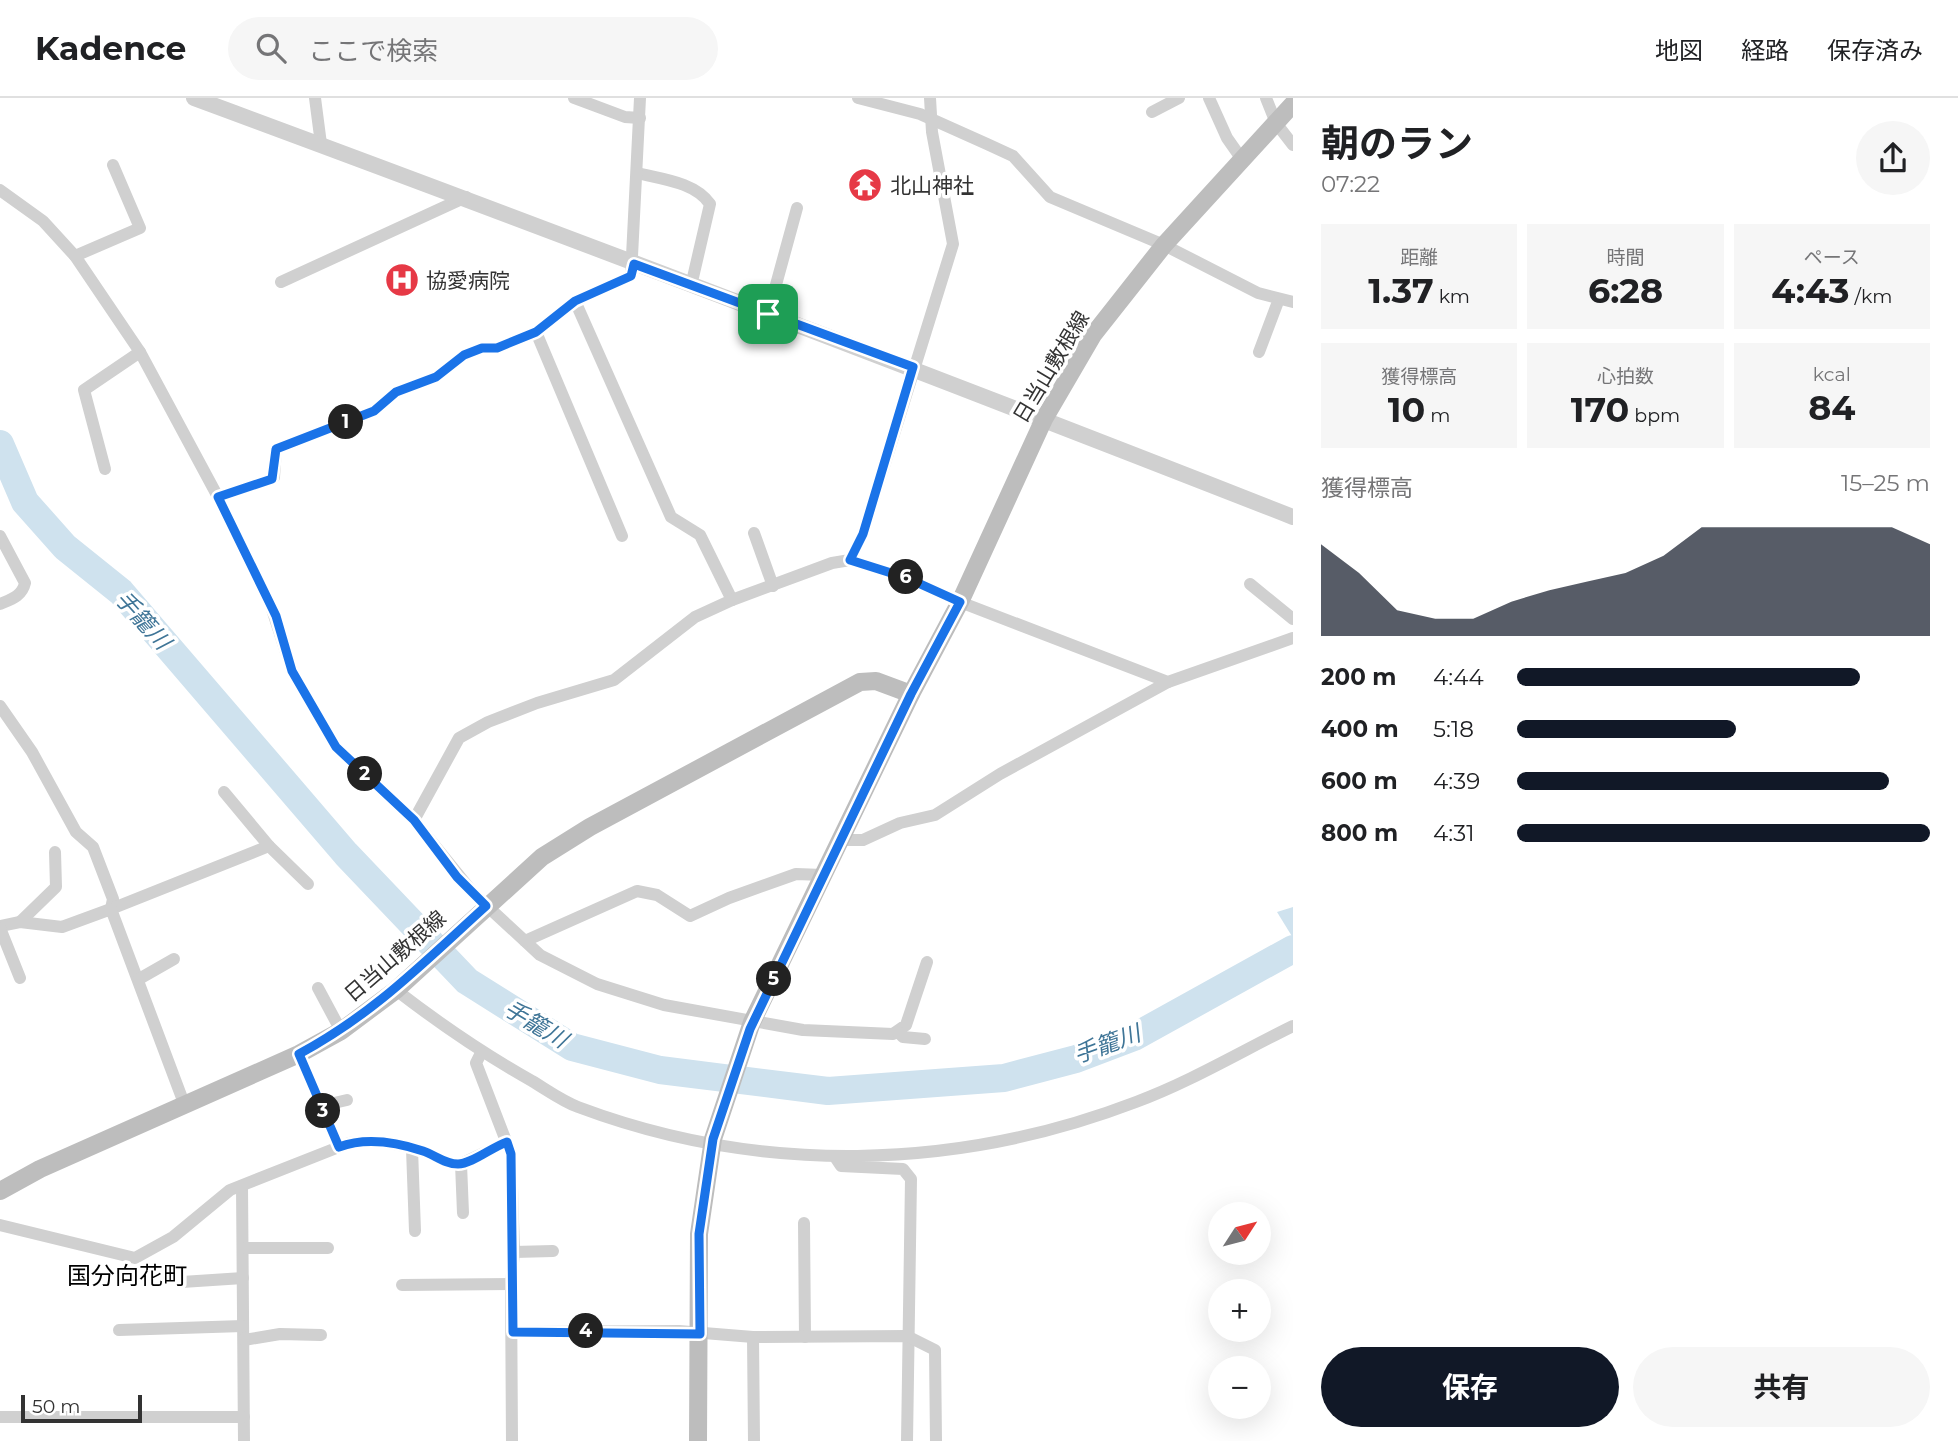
<!DOCTYPE html>
<html lang="ja">
<head>
<meta charset="utf-8">
<style>
	body { margin:0; font-family:Montserrat,"Noto Sans JP",sans-serif; background:#f6f6f6; color:#202124; height:100vh; display:flex; flex-direction:column; font-size:26px; white-space:nowrap }
	* { box-sizing:border-box; margin:0 }
	p { font-size:23px; color:#757577 }
	.icon { flex:none; width:38px; height:38px; fill:none; stroke:currentColor; stroke-width:2; stroke-linecap:round; stroke-linejoin:round }
	.map { position:relative; flex:1; overflow:hidden }
	.panel { display:flex; flex-direction:column; background:#fff; width:665px }
	.panel>* { flex:none }
	.needle { width:46px; rotate:54deg }
	.fabs { position:absolute; left:1208px; top:1104px; display:grid; gap:14px }
	.fabs a { display:grid; place-items:center; width:63px; height:63px; border-radius:50%; background:#fff; box-shadow:0 7px 28px #0002; font-size:35px }
	.scale { position:absolute; left:21px; bottom:18px; width:121px; box-sizing:border-box; padding-left:7px; border:4px solid #333; border-top:0; font-size:19px; line-height:24px; white-space:nowrap; color:#333; -webkit-text-stroke:5px #fff; paint-order:stroke }
	.pin { position:absolute; display:grid; place-items:center; width:60px; height:60px; color:#fff; margin:-30px; border-radius:14px; box-shadow:0 4px 10px #0006 }
	.km { position:absolute; width:35px; height:35px; margin:-18px; border-radius:50%; background:#222; color:#fff; font-size:19px; line-height:35px; text-align:center }
	.round { display:grid; place-items:center; flex:none; width:74px; height:74px; border-radius:37px; background:#f6f6f6 }
	.summary { display:flex; align-items:center; justify-content:space-between; height:119px; padding:0 28px }
	h1 { font-size:38px; font-weight:700; line-height:52px }
	.figures { display:grid; grid-template-columns:repeat(3,1fr); gap:10px; height:119px; padding:7px 28px }
	.figures div { display:grid; align-content:center; border-radius:0px; background:#f6f6f6; text-align:center }
	.figures b { font-size:35px; font-weight:700 }
	.figures small { font-size:19px; font-weight:400 }
	.figures p { font-size:19px }
	.chart { height:196px; padding:14px 28px }
	.chart p { display:flex; justify-content:space-between }
	.chart svg { width:100%; height:126px; margin-top:7px; fill:#111827; opacity:.7 }
	.action { display:flex; gap:14px; margin-top:auto; padding:14px 28px }
	.action a { flex:1; height:80px; border-radius:42px; background:#111827; color:#fff; font-size:28px; font-weight:700; line-height:80px; text-align:center }
	.action a+a { background:#f6f6f6; color:#202124 }
	ul { padding:0 28px; list-style:none; font-size:23px }
	li { display:grid; grid-template-columns:112px 84px 1fr; align-items:center; height:52px }
	li i { height:18px; border-radius:9px; background:#111827 }
	header { display:flex; align-items:center; gap:42px; box-sizing:border-box; height:98px; padding:0 35px; background:#fff; border-bottom:2px solid #e0e0e0 }
	header strong { font-size:33px }
	nav { display:flex; gap:38px; margin-inline-start:auto; font-size:24px }
	.search { width:490px; height:63px; background:#f6f6f6; display:flex; align-items:center; gap:18px; box-sizing:border-box; padding:0 24px; border-radius:38px; color:#757577; font-size:26px }
	main { display:flex; flex:1; min-height:0 }
	.map>svg:first-child { display:block }
</style>
</head>
<body>
<header>
<strong>Kadence</strong>
<div class="search"><svg class="icon" aria-label="search" viewBox="0 0 24 24"><circle cx="10" cy="10" r="6"/><path d="M15 15l6 6"/></svg>ここで検索</div>
<nav><a>地図</a><a>経路</a><a>保存済み</a></nav>
</header>
<main>
<div class="map">
<svg width="1293" height="1343" viewBox="0 0 1293 1343">
	<rect width="100%" height="100%" fill="#fff"/>
	<!-- water -->
	<path fill="#cfe2ee" d="M1293,809V840L1277,814Z"/>
	<g fill="none" stroke-linecap="round" stroke-linejoin="round">
		<!-- river -->
		<path stroke="#cfe2ee" stroke-width="28" d="M0,346L25,404L65,449L121,494L346,756L467,883L572,949L660,972L828,993L1004,980L1076,961L1134,939L1293,851"/>
		<!-- minor -->
		<g stroke="#d0d0d0" stroke-width="12">
			<path d="M315,0L321,46"/>
			<path d="M574,0L625,19L640,20"/>
			<path d="M858,0L920,16L987,46L1013,58L1050,99L1164,147L1258,195L1293,204"/>
			<path d="M1209,0L1227,40L1241,60"/>
			<path d="M1266,0L1276,25L1293,47"/>
			<path d="M1152,14L1179,0"/>
			<path d="M637,75C661,81 695,84 710,106L691,188"/>
			<path d="M0,92L43,123L75,158L140,254L218,399L270,505L292,573L336,649L414,722L474,796L540,857L597,886L664,907L803,932L893,936L906,927L927,864"/>
			<path d="M75,158L140,130L113,67"/>
			<path d="M281,184L466,99"/>
			<path d="M575,203L671,419L700,437L732,502"/>
			<path d="M768,216L797,110"/>
			<path d="M536,234L622,438"/>
			<path d="M1259,254L1279,201"/>
			<path d="M105,371L84,292L140,254"/>
			<path d="M218,399L272,381L274,379L276,351L374,313L396,294L436,279L464,257L482,250H497L536,234L575,203L631,178L640,0"/>
			<path d="M754,435L773,488"/>
			<path d="M0,438L25,485C22,498 12,501 0,506"/>
			<path d="M850,462L907,480L960,504L1168,584L1293,540"/>
			<path d="M1250,486L1293,521"/>
			<path d="M0,608L32,654L76,734L93,749L113,801L111,811"/>
			<path d="M224,694L269,748"/>
			<path d="M414,722L459,640L488,624L537,605L614,582L695,519L732,502L832,465L850,462L863,436L953,146L932,34L930,0"/>
			<path d="M842,742H863L900,725L935,717L1000,676L1168,584"/>
			<path d="M111,811L269,748L308,786"/>
			<path d="M20,824L56,789L55,754"/>
			<path d="M0,828L20,824L62,829L111,811L185,1008"/>
			<path d="M0,830L20,880"/>
			<path d="M525,843L637,793L657,797L690,818L729,800L796,776L823,777"/>
			<path d="M139,881L174,861"/>
			<path d="M318,890L341,933"/>
			<path d="M396,892C440,926 484,956 532,983C547,992 562,1003 578,1009C759,1077 956,1073 1136,1004C1190,984 1242,953 1293,928"/>
			<path d="M898,934L903,939L925,941"/>
			<path d="M481,955L476,965L511,1056L514,1154L511,1186L512,1343"/>
			<path d="M299,956L339,1049"/>
			<path d="M321,1008L347,1002"/>
			<path d="M412,1051L415,1133"/>
			<path d="M835,1059L841,1068L903,1071L911,1081L907,1343"/>
			<path d="M461,1066L463,1115"/>
			<path d="M242,1088L244,1343"/>
			<path d="M804,1125L805,1239"/>
			<path d="M0,1127L135,1160L173,1139L230,1092L349,1045L379,1043L422,1052L450,1065L461,1066L507,1044"/>
			<path d="M244,1150H328"/>
			<path d="M514,1154L553,1153"/>
			<path d="M182,1184L243,1180"/>
			<path d="M402,1187L511,1186"/>
			<path d="M119,1232L243,1228"/>
			<path d="M513,1234L679,1233L753,1239L907,1238L935,1252L936,1343"/>
			<path d="M753,1239L754,1343"/>
			<path d="M244,1242L280,1236L321,1237"/>
			<path d="M0,1319H244"/>
		</g>
		<!-- tertiary -->
		<path stroke="#d0d0d0" stroke-width="16" d="M194,0C562,136 928,276 1293,419"/>
		<!-- secondary -->
		<g stroke="#bdbdbd" stroke-width="18">
			<path d="M0,1093L40,1071L299,956L341,933L396,892L542,759L590,729L860,584L876,583L911,596"/>
			<path d="M698,1343L699,1136L713,1041L752,924L911,596L960,504L1044,321L1093,237L1164,147L1293,6"/>
		</g>
	</g>
	<g fill="none" stroke-linecap="round" stroke-linejoin="round">
		<!-- route casing -->
		<g stroke="#fff" stroke-width="14">
			<path id="route" d="M634,166L913,269L863,436L850,462L907,480L960,504L911,596L750,931L713,1041L699,1136L700,1236L513,1234L511,1056L507,1044C492,1049 472,1066 458,1066C445,1066 435,1057 423,1053C396,1044 366,1039 339,1049L299,956C375,915 423,865 486,808L457,779L414,722L336,649L292,573L276,518L218,399L272,381L276,351L374,313L396,294L436,279L464,257L482,250H497L536,234L575,203L631,178Z"/>
		</g>
		<!-- route -->
		<use href="#route" stroke="#1a73e8" stroke-width="9"/>
	</g>
	<!-- icons -->
	<defs>
		<g id="temple-disc" transform="scale(1.75)"><circle r="9.5" fill="#e63946" stroke="#fff"/><path d="M0-6L5-2H3V0L6.5 2.5H4V6H1.5V3h-3V6H-4V2.5H-6.5L-3 0V-2H-5Z" fill="#fff"/></g>
		<g id="hospital-disc" transform="scale(1.75)"><circle r="9.5" fill="#e63946" stroke="#fff"/><path d="M-5-5h3v3.5h4V-5h3V5h-3V1.5h-4V5h-3Z" fill="#fff"/></g>
	</defs>
	<g fill-rule="evenodd">
		<use href="#temple-disc" x="865" y="87"/>
		<use href="#hospital-disc" x="402" y="182"/>
	</g>
	<g text-anchor="middle" dominant-baseline="central" stroke-width="7" stroke-linejoin="round" paint-order="stroke">
		<!-- poi labels -->
		<g font-size="21" fill="#333" stroke="#fff" text-anchor="start">
			<text x="890" y="87">北山神社</text>
			<text x="426" y="182">協愛病院</text>
		</g>
		<!-- street labels -->
		<g font-size="21" fill="#333" stroke="#fff">
			<text transform="translate(1051 269) rotate(-59)">日当山敷根線</text>
			<text transform="translate(395 858) rotate(-41)">日当山敷根線</text>
		</g>
		<!-- water labels -->
		<g font-size="23" font-style="italic" fill="#3f7597" stroke="#fff">
			<text transform="translate(143 522) rotate(48)">手籠川</text>
			<text transform="translate(536 926) rotate(31)">手籠川</text>
			<text transform="translate(1107 946) rotate(-20)">手籠川</text>
		</g>
		<!-- quarter labels -->
		<g font-size="24" fill="#000" stroke="#fff">
			<text x="127" y="1177">国分向花町</text>
		</g>
	</g>
</svg>
<div class="fabs">
<a><svg class="needle" viewBox="-14 -14 28 28"><path d="M0-13l5 13h-10z" fill="#e53935"/><path d="M0 13l5-13h-10z" fill="#757577"/></svg></a>
<a>+</a>
<a>−</a>
</div>
<div class="scale">50 m</div>
<div class="pin" style="left:768px;top:216px;background:#1e9e55"><svg class="icon" aria-label="arrive" viewBox="0 0 24 24"><path d="M6 21V4h12l-3 4 3 4H6"/></svg></div>
<b class="km" style="left:346px;top:324px">1</b>
<b class="km" style="left:365px;top:676px">2</b>
<b class="km" style="left:323px;top:1013px">3</b>
<b class="km" style="left:586px;top:1233px">4</b>
<b class="km" style="left:774px;top:881px">5</b>
<b class="km" style="left:906px;top:479px">6</b>
</div>
<section class="panel">
<div class="summary"><div><h1>朝のラン</h1><p>07:22</p></div><a class="round"><svg class="icon" aria-label="share" viewBox="0 0 24 24"><path d="M12 15V3M7 8l5-5 5 5M5 13v7h14v-7"/></svg></a></div>
<div class="figures">
<div><p>距離</p><b>1.37<small> km</small></b></div>
<div><p>時間</p><b>6:28</b></div>
<div><p>ペース</p><b>4:43<small> /km</small></b></div>
</div>
<div class="figures">
<div><p>獲得標高</p><b>10<small> m</small></b></div>
<div><p>心拍数</p><b>170<small> bpm</small></b></div>
<div><p>kcal</p><b>84</b></div>
</div>
<div class="chart"><p><span>獲得標高</span>15–25 m</p>
<svg viewBox="0 0 160 44" preserveAspectRatio="none"><path d="M0 44V12L10 22L20 35L30 38L40 38L50 32L60 28L70 25L80 22L90 16L100 6L110 6L120 6L130 6L140 6L150 6L160 12V44z"/></svg>
</div>
<ul>
<li><b>200 m</b>4:44<i style="width:83%"></i></li>
<li><b>400 m</b>5:18<i style="width:53%"></i></li>
<li><b>600 m</b>4:39<i style="width:90%"></i></li>
<li><b>800 m</b>4:31<i style="width:100%"></i></li>
</ul>
<div class="action"><a>保存</a><a>共有</a></div>
</section>
</main>
</body>
</html>
